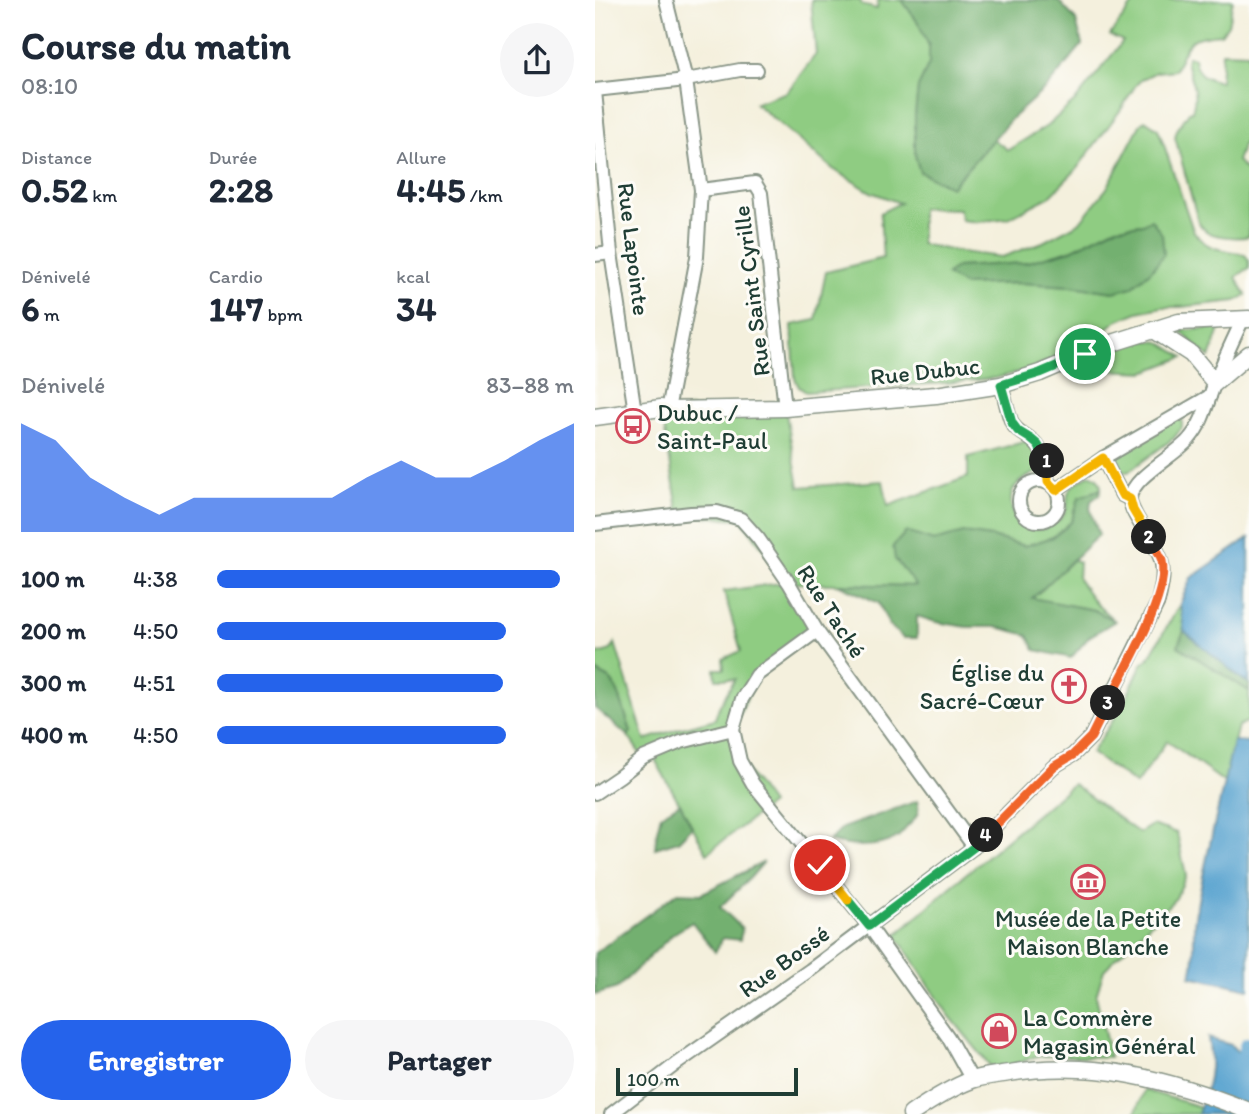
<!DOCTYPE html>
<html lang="fr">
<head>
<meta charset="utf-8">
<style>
	body { margin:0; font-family:Itim,sans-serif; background:#f6f6f7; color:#1f2937; height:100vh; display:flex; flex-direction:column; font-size:26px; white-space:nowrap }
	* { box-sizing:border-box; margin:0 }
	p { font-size:23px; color:#747a83 }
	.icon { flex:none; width:38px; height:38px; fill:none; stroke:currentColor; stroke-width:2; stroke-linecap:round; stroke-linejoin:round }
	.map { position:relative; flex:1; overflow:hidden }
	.panel { display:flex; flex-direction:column; background:#fff; width:595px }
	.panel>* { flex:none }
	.scale { position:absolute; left:21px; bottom:18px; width:182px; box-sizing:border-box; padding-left:7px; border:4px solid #1f3d34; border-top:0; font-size:19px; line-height:24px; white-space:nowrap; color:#1f3d34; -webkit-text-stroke:5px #fdfcf7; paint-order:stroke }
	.pin { position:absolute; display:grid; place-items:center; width:60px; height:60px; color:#fff; margin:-30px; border:4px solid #fff; border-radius:50%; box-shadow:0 2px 7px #0007 }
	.km { position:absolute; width:35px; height:35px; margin:-18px; border-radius:50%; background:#222; color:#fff; font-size:19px; line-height:35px; text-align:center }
	.round { display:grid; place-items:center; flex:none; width:74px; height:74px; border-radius:37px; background:#f6f6f7 }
	.summary { display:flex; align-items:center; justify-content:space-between; height:119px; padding:0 21px }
	h1 { font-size:38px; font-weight:800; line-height:52px }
	.stats { display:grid; grid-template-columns:repeat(3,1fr); gap:10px; height:119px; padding:7px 21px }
	.stats div { display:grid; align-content:center }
	.stats b { font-size:35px; font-weight:800 }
	.stats small { font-size:19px; font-weight:400 }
	.stats p { font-size:19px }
	.chart { height:196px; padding:14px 21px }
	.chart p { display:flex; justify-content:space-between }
	.chart svg { width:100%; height:126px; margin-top:7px; fill:#2563eb; opacity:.7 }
	.action { display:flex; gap:14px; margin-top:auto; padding:14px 21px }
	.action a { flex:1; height:80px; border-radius:42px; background:#2563eb; color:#fff; font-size:28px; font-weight:800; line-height:80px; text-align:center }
	.action a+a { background:#f6f6f7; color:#1f2937 }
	ul { padding:0 21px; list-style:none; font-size:23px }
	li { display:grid; grid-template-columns:112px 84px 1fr; align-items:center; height:52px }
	li i { height:18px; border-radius:9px; background:#2563eb }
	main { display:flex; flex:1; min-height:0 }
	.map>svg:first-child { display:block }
</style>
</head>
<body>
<main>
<section class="panel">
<div class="summary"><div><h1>Course du matin</h1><p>08:10</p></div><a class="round"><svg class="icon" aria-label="share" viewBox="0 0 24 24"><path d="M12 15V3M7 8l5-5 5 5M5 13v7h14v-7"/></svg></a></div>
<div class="stats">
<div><p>Distance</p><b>0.52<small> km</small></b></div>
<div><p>Durée</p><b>2:28</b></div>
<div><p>Allure</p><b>4:45<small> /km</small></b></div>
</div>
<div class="stats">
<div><p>Dénivelé</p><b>6<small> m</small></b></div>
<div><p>Cardio</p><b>147<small> bpm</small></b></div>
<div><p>kcal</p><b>34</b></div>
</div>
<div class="chart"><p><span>Dénivelé</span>83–88 m</p>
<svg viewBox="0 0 160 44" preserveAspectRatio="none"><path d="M0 44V6L10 12L20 25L30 32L40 38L50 32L60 32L70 32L80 32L90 32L100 25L110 19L120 25L130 25L140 19L150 12L160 6V44z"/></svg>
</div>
<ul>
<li><b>100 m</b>4:38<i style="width:96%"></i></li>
<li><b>200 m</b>4:50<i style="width:81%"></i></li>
<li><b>300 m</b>4:51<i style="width:80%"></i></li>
<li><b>400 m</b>4:50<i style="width:81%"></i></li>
</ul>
<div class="action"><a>Enregistrer</a><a>Partager</a></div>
</section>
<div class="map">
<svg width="654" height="1114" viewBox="0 0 654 1114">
	<rect width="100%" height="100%" fill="#fdfcf7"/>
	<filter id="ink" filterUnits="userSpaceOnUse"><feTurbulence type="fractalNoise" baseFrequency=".0143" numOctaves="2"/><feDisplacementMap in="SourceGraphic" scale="14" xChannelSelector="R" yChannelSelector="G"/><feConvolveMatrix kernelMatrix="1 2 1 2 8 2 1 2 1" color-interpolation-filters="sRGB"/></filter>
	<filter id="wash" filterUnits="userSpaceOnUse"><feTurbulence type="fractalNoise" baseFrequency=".00686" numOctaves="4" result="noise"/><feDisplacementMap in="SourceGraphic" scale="28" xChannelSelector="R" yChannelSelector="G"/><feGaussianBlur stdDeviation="1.57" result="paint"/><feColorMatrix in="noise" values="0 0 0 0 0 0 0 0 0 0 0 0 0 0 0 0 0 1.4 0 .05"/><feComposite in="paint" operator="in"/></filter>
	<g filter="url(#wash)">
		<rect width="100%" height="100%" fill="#f4f0dd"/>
		<!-- green -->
		<g fill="#8fcc82" stroke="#57845b" stroke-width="2" fill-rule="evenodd">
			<path d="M216,0H265L267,5L282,9L283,0H307L324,24L334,45V64L323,88L320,115V155L325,172L356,187L398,139L413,150L452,126L481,100L528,41L515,35L541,0H638L633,25L626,34C591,37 594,40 580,70L561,72L547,79L540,86L527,108L480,171L454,197L413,218L382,222L367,220L364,209L326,208V244L365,252L407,257L448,242L484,223L512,188L545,125L550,120L563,129L569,145L598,230C612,252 627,248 650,255L654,260V268L641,277L651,295L641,301L586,307H567L543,312L521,321L503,336L476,351L435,369L401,378L350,383L211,392L204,387L200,379L197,325L221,320L231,272L288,258L285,213L305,203L276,192L238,169L160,103L192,92L221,54ZM548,224L519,292L476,286L426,283L370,285L362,267L429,263L476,250L521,227Z"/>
			<path d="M627,52L654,53V128L642,161L654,173V236C645,239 619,237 611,231C607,228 605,225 603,221L580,137L582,130L594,112L597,111C604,90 595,81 591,61L593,56L599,58C601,75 610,78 625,82Z"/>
			<path d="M626,327L615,358L585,331Z"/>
			<path d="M543,340L565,342L589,357L550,372L490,369L530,344Z"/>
			<path d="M66,408H190L204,487L288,481L293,506L373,477V457L432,441L448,457L446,469C438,476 426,477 420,487C410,502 420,527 438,529C448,531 461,525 467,517C480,500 461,494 489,478C494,475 494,473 499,476C505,479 506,484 506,489L496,494L479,510L477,521L458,537L430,546L396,537L369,533L339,541L300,559L322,586L194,583L222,631L162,675L138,729L145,761L176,804L112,853L57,754L48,758L33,736L36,731L23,692L15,679L0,671V655L16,650L20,643L50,740L80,730L120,719L124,707L140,679H121L120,669H129L128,659L146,651L129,591L193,582L146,519L84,515Z"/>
			<path d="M582,416L587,421V427L579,438L533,472L523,471L517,461V458Z"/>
			<path d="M476,559L484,562L483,579L501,604L520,621L499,610L436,598L448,589Z"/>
			<path d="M585,604L589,631L583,646L654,691V721L643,726L629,782L572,741L541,784L496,753L527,707L547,664L553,659Z"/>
			<path d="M478,784L544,833L557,825L582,833L591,876L581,898L509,970L501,996L515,1057L442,1056L400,1072L353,1014L301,935L367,877Z"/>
			<path d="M549,1090L606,1107L603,1114H540Z"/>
		</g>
		<!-- forest -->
		<g fill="#73b070" stroke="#497652" stroke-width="2">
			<path d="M307,0H463L481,20L487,45L452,87L417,118L356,187L325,172L320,155V115L323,87L334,64V46L324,24Z"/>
			<path d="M556,219L567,234L569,254L556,271L537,287L519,292L476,286L427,283L369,285L351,275L362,267L429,263L476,250L522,227L548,224Z"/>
			<path d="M506,489L505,494L496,501L495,508L498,518L504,535C481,555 460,579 437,598L499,610L520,621L494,637L476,658L440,650L433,635L402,627H372L341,622L322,616V638H308L294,625L284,603L243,584L321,586L300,559L298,546L311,532L339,541L369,533L396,537L430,546L458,537L471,527L477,521L484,497Z"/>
			<path d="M589,631L648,680L654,683V691L583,646Z"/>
			<path d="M0,671L15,679L23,692L36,732L33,736L0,708Z"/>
			<path d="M322,801C326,813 321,818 313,826C310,829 306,835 301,838C283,849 253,847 234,841L247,828Z"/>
			<path d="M85,803L97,827L83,841L60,848L62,831L66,815Z"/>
			<path d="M169,862L155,878L125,907L147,928L145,940L128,938L120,952L97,922L78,934L22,988L0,995V953L82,893L106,894Z"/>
		</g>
		<!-- water -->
		<g fill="#57a2cf" stroke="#3b7082" stroke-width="2">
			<path d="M654,538V683L648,680L589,631L585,604L596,578Z"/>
			<path d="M638,741L654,742V989L595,976C602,966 597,933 600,917C610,858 626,800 638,741Z"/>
			<path d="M613,1038L636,1045L654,1063V1114H603C613,1086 619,1068 613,1038Z"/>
		</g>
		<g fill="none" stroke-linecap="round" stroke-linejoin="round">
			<!-- river -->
			<path stroke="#57a2cf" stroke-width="21" d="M639,1114L654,1048"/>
		</g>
	</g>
	<g filter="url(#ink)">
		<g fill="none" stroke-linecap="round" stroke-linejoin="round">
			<!-- minor casing -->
			<g stroke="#8a9688" stroke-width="16">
				<g id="minor">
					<path d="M71,0L91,80L106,190L102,257L73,410"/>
					<path d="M0,90L91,80L145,70H162"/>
					<path d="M0,91L16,253L40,412"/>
					<path d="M106,190L160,183L166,193L190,408"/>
					<path d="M0,255L16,253"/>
					<path d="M406,385C410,397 412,412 417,423C421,431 428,433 434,438C450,449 453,464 452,482"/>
					<path d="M508,458L527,495L535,499"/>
					<circle cx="444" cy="501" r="20"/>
					<path d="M461,490L508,458L615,396"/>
					<path d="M0,524L96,513L122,512L146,519L163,538L194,583L222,631L379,847"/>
					<path d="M138,729L145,761L158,784L274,926L353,1037L377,1080"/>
					<path d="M0,793L25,776L48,758L86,742L138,729L147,699L162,675L222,631"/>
					<path d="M16,1114L81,1064L215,970L379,847L458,767L478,755L496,737L563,602C566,589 570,574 566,560C561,542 534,514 535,498C538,476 582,455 595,438C608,423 612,403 619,385C627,363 637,342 647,321"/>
				</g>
			</g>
			<!-- tertiary casing -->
			<g stroke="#8a9688" stroke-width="19">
				<g id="tertiary">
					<path d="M559,330L596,354L620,383L654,354"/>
					<path d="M0,417L66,408L73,410L190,408L341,395L406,385L445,373L508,346L584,322L654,319"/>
					<path d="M316,1114C335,1101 355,1088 377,1080C389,1076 402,1075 414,1073C498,1059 576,1080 654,1111"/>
				</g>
			</g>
			<!-- minor -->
			<use href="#minor" stroke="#fff" stroke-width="12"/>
			<!-- tertiary -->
			<use href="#tertiary" stroke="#fff" stroke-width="16"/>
		</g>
	</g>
	<g fill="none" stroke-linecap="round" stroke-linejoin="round" filter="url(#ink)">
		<!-- split-1 casing -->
		<g stroke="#fff" stroke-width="14">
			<path id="split-1" d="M452,461L443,445L436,439L423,431L417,423L406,385L445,373L490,354"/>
		</g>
		<!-- split-2 casing -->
		<g stroke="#fff" stroke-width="14">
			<path id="split-2" d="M452,461L453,482L461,490L508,458L527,495L535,499L538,510L554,537"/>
		</g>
		<!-- split-3 casing -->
		<g stroke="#fff" stroke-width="14">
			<path id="split-3" d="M513,703C529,670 575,595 567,561C565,553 558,544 554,537"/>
		</g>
		<!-- split-4 casing -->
		<g stroke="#fff" stroke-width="14">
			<path id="split-4" d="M391,835L458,767L478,755L496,737L513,703"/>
		</g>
		<!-- split-5 casing -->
		<g stroke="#fff" stroke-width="14">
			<path id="split-5" d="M253,900L274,926L379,847L391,835"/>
		</g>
		<!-- split-6 casing -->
		<g stroke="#fff" stroke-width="14">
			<path id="split-6" d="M225,865L253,900"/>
		</g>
		<!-- split-1 -->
		<use href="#split-1" stroke="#22a559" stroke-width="9"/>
		<!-- split-2 -->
		<use href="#split-2" stroke="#f5b400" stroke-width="9"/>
		<!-- split-3 -->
		<use href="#split-3" stroke="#f0652b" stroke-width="9"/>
		<!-- split-4 -->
		<use href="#split-4" stroke="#f0652b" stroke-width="9"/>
		<!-- split-5 -->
		<use href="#split-5" stroke="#22a559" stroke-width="9"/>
		<!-- split-6 -->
		<use href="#split-6" stroke="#f5b400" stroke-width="9"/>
	</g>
	<!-- icons -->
	<defs>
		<g id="bus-ring" transform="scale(1.75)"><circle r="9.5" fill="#fdfcf7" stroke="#d1495b" stroke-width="1.5"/><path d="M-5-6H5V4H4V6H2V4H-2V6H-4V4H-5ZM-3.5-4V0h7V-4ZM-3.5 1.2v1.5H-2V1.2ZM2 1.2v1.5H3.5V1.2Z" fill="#d1495b"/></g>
		<g id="church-ring" transform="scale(1.75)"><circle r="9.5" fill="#fdfcf7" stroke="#d1495b" stroke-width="1.5"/><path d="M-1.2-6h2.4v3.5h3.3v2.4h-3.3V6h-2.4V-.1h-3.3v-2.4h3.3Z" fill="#d1495b"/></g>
		<g id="museum-ring" transform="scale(1.75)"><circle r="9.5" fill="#fdfcf7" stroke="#d1495b" stroke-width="1.5"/><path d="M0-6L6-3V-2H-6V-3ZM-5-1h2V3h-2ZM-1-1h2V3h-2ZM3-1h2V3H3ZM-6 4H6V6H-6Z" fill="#d1495b"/></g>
		<g id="shop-ring" transform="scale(1.75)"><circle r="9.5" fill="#fdfcf7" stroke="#d1495b" stroke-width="1.5"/><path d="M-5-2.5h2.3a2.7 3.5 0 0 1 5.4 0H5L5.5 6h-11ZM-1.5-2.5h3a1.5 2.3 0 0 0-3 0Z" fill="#d1495b"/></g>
	</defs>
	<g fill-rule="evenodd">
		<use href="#bus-ring" x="38" y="426"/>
		<use href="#church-ring" x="474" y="686"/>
		<use href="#museum-ring" x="493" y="882"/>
		<use href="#shop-ring" x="404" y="1031"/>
	</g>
	<g text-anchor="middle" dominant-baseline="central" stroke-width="6" stroke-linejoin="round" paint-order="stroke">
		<!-- street labels -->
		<g font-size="24" fill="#1f3d34" stroke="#fdfcf7">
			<text transform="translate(39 249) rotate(83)">Rue Lapointe</text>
			<text transform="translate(156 291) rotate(-97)">Rue Saint Cyrille</text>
			<text transform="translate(330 371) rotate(-6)">Rue Dubuc</text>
			<text transform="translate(237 611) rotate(57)">Rue Taché</text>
			<text transform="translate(189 961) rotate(-36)">Rue Bossé</text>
		</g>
		<!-- poi labels -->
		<g font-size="24" fill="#1f3d34" stroke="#fdfcf7" text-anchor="start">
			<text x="62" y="412">Dubuc /<tspan x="62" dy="28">Saint-Paul</tspan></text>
			<text x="449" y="672" text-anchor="end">Église du<tspan x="449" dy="28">Sacré-Cœur</tspan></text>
			<text x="493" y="918" text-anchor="middle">Musée de la Petite<tspan x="493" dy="28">Maison Blanche</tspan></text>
			<text x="428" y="1017">La Commère<tspan x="428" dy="28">Magasin Général</tspan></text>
		</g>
	</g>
</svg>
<div class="scale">100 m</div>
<div class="pin" style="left:490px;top:354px;background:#1e9e55"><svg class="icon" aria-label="arrive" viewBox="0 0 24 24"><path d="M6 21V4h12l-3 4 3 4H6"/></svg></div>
<div class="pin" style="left:225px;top:865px;background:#d93025"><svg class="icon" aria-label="check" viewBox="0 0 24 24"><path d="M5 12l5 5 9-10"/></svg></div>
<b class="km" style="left:452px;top:461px">1</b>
<b class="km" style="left:554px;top:537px">2</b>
<b class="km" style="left:513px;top:703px">3</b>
<b class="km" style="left:391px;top:835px">4</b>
</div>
</main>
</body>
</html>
